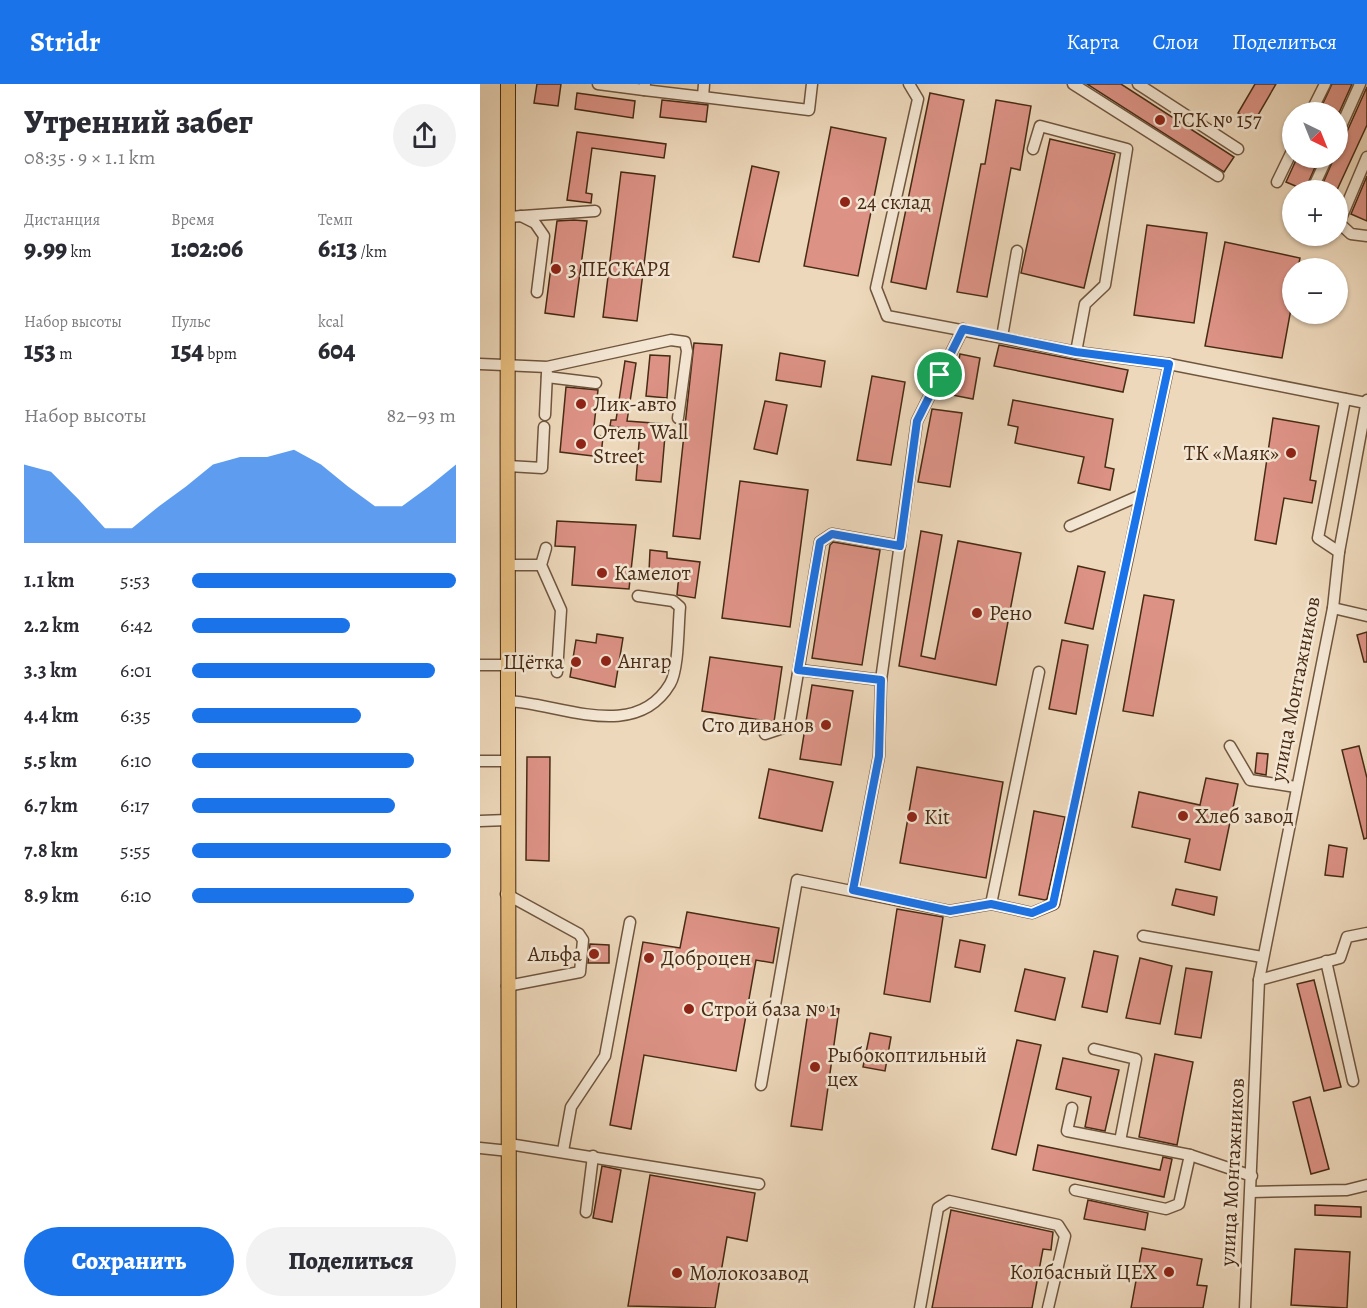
<!DOCTYPE html>
<html lang="ru">
<head>
<meta charset="utf-8">
<style>
	body { margin:0; font-family:Alegreya,serif; background:#f2f2f3; color:#2b2b33; height:100vh; display:flex; flex-direction:column; font-size:22px; white-space:nowrap }
	* { box-sizing:border-box; margin:0 }
	p { font-size:20px; color:#7c7c81 }
	.icon { flex:none; width:33px; height:33px; fill:none; stroke:currentColor; stroke-width:2; stroke-linecap:round; stroke-linejoin:round }
	.map { position:relative; flex:1; overflow:hidden }
	.sheet { display:flex; flex-direction:column; background:#fff; width:480px }
	.sheet>* { flex:none }
	.needle { width:39px; rotate:137deg }
	.fabs { position:absolute; left:802px; top:18px; display:grid; gap:12px }
	.fabs a { display:grid; place-items:center; width:66px; height:66px; border-radius:50%; background:#fff; box-shadow:0 2px 4px #0004; font-size:30px }
	.pin { position:absolute; display:grid; place-items:center; width:51px; height:51px; color:#fff; margin:-26px; border:3px solid #fff; border-radius:50%; box-shadow:0 2px 6px #0007 }
	.round { display:grid; place-items:center; flex:none; width:63px; height:63px; border-radius:32px; background:#f2f2f3 }
	.headline { display:flex; align-items:center; justify-content:space-between; height:102px; padding:0 24px }
	h1 { font-size:33px; font-weight:800; line-height:45px }
	.stats { display:grid; grid-template-columns:repeat(3,1fr); gap:9px; height:102px; padding:6px 24px }
	.stats div { display:grid; align-content:center }
	.stats b { font-size:26px; font-weight:800 }
	.stats small { font-size:16px; font-weight:400 }
	.stats p { font-size:16px }
	.chart { height:168px; padding:12px 24px }
	.chart p { display:flex; justify-content:space-between }
	.chart svg { width:100%; height:108px; margin-top:6px; fill:#1a73e8; opacity:.7 }
	.action { display:flex; gap:12px; margin-top:auto; padding:12px 24px }
	.action a { flex:1; height:69px; border-radius:36px; background:#1a73e8; color:#fff; font-size:24px; font-weight:800; line-height:69px; text-align:center }
	.action a+a { background:#f2f2f3; color:#2b2b33 }
	ul { padding:0 24px; list-style:none; font-size:20px }
	li { display:grid; grid-template-columns:96px 72px 1fr; align-items:center; height:45px }
	li i { height:15px; border-radius:8px; background:#1a73e8 }
	header { display:flex; align-items:center; gap:36px; box-sizing:border-box; height:84px; padding:0 30px; background:#1a73e8; color:#fff }
	header strong { font-size:28px }
	nav { display:flex; gap:33px; margin-inline-start:auto; font-size:21px }
	main { display:flex; flex:1; min-height:0 }
	.map>svg:first-child { display:block }
</style>
</head>
<body>
<header>
<strong>Stridr</strong>
<nav><a>Карта</a><a>Слои</a><a>Поделиться</a></nav>
</header>
<main>
<section class="sheet">
<div class="headline"><div><h1>Утренний забег</h1><p>08:35 · 9 × 1.1 km</p></div><a class="round"><svg class="icon" aria-label="share" viewBox="0 0 24 24"><path d="M12 15V3M7 8l5-5 5 5M5 13v7h14v-7"/></svg></a></div>
<div class="stats">
<div><p>Дистанция</p><b>9.99<small> km</small></b></div>
<div><p>Время</p><b>1:02:06</b></div>
<div><p>Темп</p><b>6:13<small> /km</small></b></div>
</div>
<div class="stats">
<div><p>Набор высоты</p><b>153<small> m</small></b></div>
<div><p>Пульс</p><b>154<small> bpm</small></b></div>
<div><p>kcal</p><b>604</b></div>
</div>
<div class="chart"><p><span>Набор высоты</span>82–93 m</p>
<svg viewBox="0 0 160 44" preserveAspectRatio="none"><path d="M0 44V12L10 15L20 26L30 38L40 38L50 29L60 21L70 12L80 9L90 9L100 6L110 12L120 21L130 29L140 29L150 21L160 12V44z"/></svg>
</div>
<ul>
<li><b>1.1 km</b>5:53<i style="width:100%"></i></li>
<li><b>2.2 km</b>6:42<i style="width:60%"></i></li>
<li><b>3.3 km</b>6:01<i style="width:92%"></i></li>
<li><b>4.4 km</b>6:35<i style="width:64%"></i></li>
<li><b>5.5 km</b>6:10<i style="width:84%"></i></li>
<li><b>6.7 km</b>6:17<i style="width:77%"></i></li>
<li><b>7.8 km</b>5:55<i style="width:98%"></i></li>
<li><b>8.9 km</b>6:10<i style="width:84%"></i></li>
</ul>
<div class="action"><a>Сохранить</a><a>Поделиться</a></div>
</section>
<div class="map">
<svg width="887" height="1224" viewBox="0 0 887 1224">
	<rect width="100%" height="100%" fill="#edd8bb"/>
	<filter id="stains"><feTurbulence type="fractalNoise" baseFrequency=".00333" numOctaves="4"/><feColorMatrix values="0 0 0 0 .2 0 0 0 0 .09 0 0 0 0 .02 0 0 0 .5 -.17"/></filter>
	<radialGradient id="worn" r=".72"><stop offset=".6" stop-color="#630" stop-opacity="0"/><stop offset="1" stop-color="#630" stop-opacity=".3"/></radialGradient>
	<!-- building -->
	<g fill="#dc9285" stroke="#472b14" stroke-width="1.5">
		<path d="M57,0H81L78,22L54,19Z"/>
		<path d="M607,0H641L754,73L744,88Z"/>
		<path d="M775,0H796L774,38L758,29Z"/>
		<path d="M852,0H872L858,31V28H839Z"/>
		<path d="M887,3V41L857,106H840L854,74H858V56L865,52Z"/>
		<path d="M97,9L155,17L153,34L95,25Z"/>
		<path d="M450,9L484,16L446,205L411,198Z"/>
		<path d="M182,16L228,21L226,38L180,33Z"/>
		<path d="M516,16L551,22L540,86L531,84L507,213L477,208L501,80H505Z"/>
		<path d="M351,43L406,54L378,192L324,182Z"/>
		<path d="M97,48L186,60L184,74L112,64L106,109L112,110L111,119L87,116Z"/>
		<path d="M570,55L635,70L604,204L541,189Z"/>
		<path d="M817,74H839L825,106L806,98Z"/>
		<path d="M272,82L299,88L279,178L253,173Z"/>
		<path d="M141,88L175,92L157,237L123,233Z"/>
		<path d="M887,92V137L871,130Z"/>
		<path d="M94,136L107,137L94,233L65,229L77,137Z"/>
		<path d="M667,141L727,149L714,239L654,231Z"/>
		<path d="M745,158L820,174L818,184H813V214L802,274L725,262Z"/>
		<path d="M214,259L242,261L220,455L193,452Z"/>
		<path d="M519,261L648,286L643,308L514,282Z"/>
		<path d="M300,269L345,277L341,303L296,296Z"/>
		<path d="M480,270L500,274L493,315L472,311Z"/>
		<path d="M170,271L190,272L187,314L166,312Z"/>
		<path d="M145,277L156,279L147,337L186,340L181,398L156,396L160,347L130,342L131,336H136Z"/>
		<path d="M392,292L425,298L411,381L377,376Z"/>
		<path d="M86,303L118,306L113,351L123,352L121,373L80,368Z"/>
		<path d="M533,316L633,335L625,383L634,385L630,406L598,399L604,373L535,359L538,343L528,341Z"/>
		<path d="M285,317L307,321L297,370L274,365Z"/>
		<path d="M452,325L482,329L470,403L438,398Z"/>
		<path d="M793,334L839,342L830,396L836,397L832,419L804,414L796,460L775,456Z"/>
		<path d="M260,397L328,406L310,543L242,534Z"/>
		<path d="M77,437L156,441L149,505L92,501L95,463L75,462Z"/>
		<path d="M441,447L462,451L441,572L455,575L478,457L541,469L516,601L419,582Z"/>
		<path d="M353,458L400,466L382,581L332,574L350,461Z"/>
		<path d="M170,466L187,468V474L220,478L215,514L197,511L199,490L169,488Z"/>
		<path d="M598,482L625,488L613,545L585,539Z"/>
		<path d="M664,511L694,516L673,632L643,627Z"/>
		<path d="M887,548V578H884L877,551Z"/>
		<path d="M117,550L143,554L135,603L90,593L96,556L116,559Z"/>
		<path d="M582,556L608,561L596,630L569,625Z"/>
		<path d="M230,573L302,583L294,638L222,627Z"/>
		<path d="M332,601L373,607L361,681L320,675Z"/>
		<path d="M879,662L887,694V754L884,755L862,666Z"/>
		<path d="M777,669L788,670L786,691L775,689Z"/>
		<path d="M47,673H70L69,777L46,776Z"/>
		<path d="M437,683L523,698L506,794L420,779Z"/>
		<path d="M289,685L353,698L342,747L279,734Z"/>
		<path d="M726,694L758,700L740,786L705,778L710,755L652,743L659,708L720,721Z"/>
		<path d="M554,727L585,733L567,815L565,816L539,811Z"/>
		<path d="M849,761L867,764L863,793L845,791Z"/>
		<path d="M696,805L737,813L734,831L692,821Z"/>
		<path d="M417,825L463,833L450,918L404,910Z"/>
		<path d="M207,828L299,844L293,879L276,876L256,987L164,971L151,1045L130,1041L163,858L200,864Z"/>
		<path d="M480,856L505,861L500,888L475,883Z"/>
		<path d="M110,860L129,861V879H108Z"/>
		<path d="M614,867L638,872L627,928L602,923Z"/>
		<path d="M660,874L692,882L680,940L646,934Z"/>
		<path d="M706,884L732,888L721,954L695,950Z"/>
		<path d="M545,885L585,894L575,936L535,927Z"/>
		<path d="M834,896L861,1003L844,1007L817,900Z"/>
		<path d="M329,921L359,925L342,1046L311,1042Z"/>
		<path d="M390,949L411,953L405,987L383,983Z"/>
		<path d="M537,956L561,961L536,1071L512,1065Z"/>
		<path d="M675,970L713,978L697,1061L659,1053Z"/>
		<path d="M583,974L639,986L625,1047L605,1043L611,1013L576,1005Z"/>
		<path d="M830,1013L849,1085L831,1090L813,1018Z"/>
		<path d="M558,1061L680,1086L683,1073L692,1075L684,1113L553,1086Z"/>
		<path d="M122,1082L141,1086L132,1138L113,1134Z"/>
		<path d="M170,1091L275,1109L267,1157L247,1153L235,1224L148,1222Z"/>
		<path d="M608,1116L668,1129L665,1146L604,1135Z"/>
		<path d="M835,1121L881,1123V1133L835,1131Z"/>
		<path d="M471,1126L573,1148L571,1166L563,1165L552,1224H452Z"/>
		<path d="M662,1164L722,1175L717,1201L727,1202L723,1224H651Z"/>
		<path d="M815,1165L870,1168L867,1224L811,1221Z"/>
	</g>
	<g fill="none" stroke-linecap="round" stroke-linejoin="round">
		<!-- minor casing -->
		<g stroke="#70563e" stroke-width="13">
			<g id="minor">
				<path d="M118,0L164,6L165,0"/>
				<path d="M429,0L438,15L396,204L407,232L596,268L689,280L886,319"/>
				<path d="M593,0L738,92"/>
				<path d="M658,0L758,65"/>
				<path d="M164,6L223,13L224,0"/>
				<path d="M223,13L329,26L332,0"/>
				<path d="M831,28L845,0"/>
				<path d="M858,49L880,0"/>
				<path d="M553,65L560,42L647,65L625,201L605,220L596,268"/>
				<path d="M887,73L859,139L871,150L887,152"/>
				<path d="M797,98L813,65"/>
				<path d="M832,106L847,74"/>
				<path d="M41,132L55,139L64,152L57,208"/>
				<path d="M27,133L115,127"/>
				<path d="M522,253L537,167"/>
				<path d="M0,280L67,283L191,256L205,258L207,267L198,334"/>
				<path d="M67,293L116,299"/>
				<path d="M65,331L67,289"/>
				<path d="M28,382L62,384L64,343"/>
				<path d="M590,442L661,411"/>
				<path d="M66,464L61,481L81,526L77,588"/>
				<path d="M859,468L838,454L865,315"/>
				<path d="M29,481H61"/>
				<path d="M853,524L887,532"/>
				<path d="M0,581H28"/>
				<path d="M319,586L401,596"/>
				<path d="M27,617C79,619 155,659 190,600C199,585 198,542 200,523L193,517L158,512"/>
				<path d="M285,650L309,642L340,458L352,450L420,462"/>
				<path d="M750,662L770,696L816,703"/>
				<path d="M0,677H27"/>
				<path d="M0,737L27,736"/>
				<path d="M373,806L399,672L401,596L437,337L483,245"/>
				<path d="M26,810L99,850L103,856L100,888L27,902"/>
				<path d="M511,820L552,829L574,820L689,280"/>
				<path d="M663,852L782,873"/>
				<path d="M846,877L873,997"/>
				<path d="M779,896L860,874L867,853L887,849"/>
				<path d="M614,965L656,975L640,1057"/>
				<path d="M281,1001L317,796L470,827L511,820L559,588"/>
				<path d="M592,1024L587,1047L710,1071L772,1092"/>
				<path d="M29,1060L279,1100"/>
				<path d="M0,1064L29,1067"/>
				<path d="M83,1067L91,1023L125,972L150,838"/>
				<path d="M595,1106L686,1125L699,1120L710,1071"/>
				<path d="M771,1108L867,1106L887,1101"/>
				<path d="M106,1128L113,1072"/>
				<path d="M440,1224L458,1124L469,1117L578,1141L585,1152L568,1224"/>
				<path d="M765,1224L779,896L853,524L859,468L887,316"/>
			</g>
		</g>
		<!-- major casing -->
		<g stroke="#472b14" stroke-width="16">
			<path id="major" d="M28,0C27,408 28,816 29,1224"/>
		</g>
		<!-- minor -->
		<use href="#minor" stroke="#f3e6d3" stroke-width="10"/>
		<!-- major -->
		<use href="#major" stroke="#e6bc7e" stroke-width="14"/>
	</g>
	<g fill="none" stroke-linecap="round" stroke-linejoin="round">
		<!-- route casing -->
		<g stroke="#fff" stroke-width="12">
			<path id="route" d="M483,245L596,268L689,280L573,820L552,829L511,820L470,827L373,806L399,672L401,596L318,586L340,458L352,450L420,462L437,337Z"/>
		</g>
		<!-- route -->
		<use href="#route" stroke="#1a73e8" stroke-width="8"/>
	</g>
	<!-- markers -->
	<g fill="#8f2418" stroke="#f3e6d3" stroke-width="2">
		<circle cx="680" cy="36" r="6"/>
		<circle cx="365" cy="118" r="6"/>
		<circle cx="76" cy="185" r="6"/>
		<circle cx="101" cy="320" r="6"/>
		<circle cx="101" cy="360" r="6"/>
		<circle cx="811" cy="369" r="6"/>
		<circle cx="122" cy="489" r="6"/>
		<circle cx="497" cy="529" r="6"/>
		<circle cx="126" cy="577" r="6"/>
		<circle cx="96" cy="578" r="6"/>
		<circle cx="346" cy="641" r="6"/>
		<circle cx="703" cy="732" r="6"/>
		<circle cx="432" cy="733" r="6"/>
		<circle cx="114" cy="870" r="6"/>
		<circle cx="169" cy="874" r="6"/>
		<circle cx="209" cy="925" r="6"/>
		<circle cx="335" cy="983" r="6"/>
		<circle cx="689" cy="1188" r="6"/>
		<circle cx="197" cy="1189" r="6"/>
	</g>
	<g text-anchor="middle" dominant-baseline="central" stroke-width="5" stroke-linejoin="round" paint-order="stroke">
		<!-- poi labels -->
		<g font-size="21" fill="#472b14" stroke="#f3e6d3" text-anchor="start">
			<text x="692" y="36">ГСК № 157</text>
			<text x="377" y="118">24 склад</text>
			<text x="88" y="185">3 ПЕСКАРЯ</text>
			<text x="113" y="320">Лик-авто</text>
			<text x="113" y="348">Отель Wall<tspan x="113" dy="24">Street</tspan></text>
			<text x="799" y="369" text-anchor="end">ТК «Маяк»</text>
			<text x="134" y="489">Камелот</text>
			<text x="509" y="529">Рено</text>
			<text x="138" y="577">Ангар</text>
			<text x="84" y="578" text-anchor="end">Щётка</text>
			<text x="334" y="641" text-anchor="end">Сто диванов</text>
			<text x="715" y="732">Хлеб завод</text>
			<text x="444" y="733">Kit</text>
			<text x="102" y="870" text-anchor="end">Альфа</text>
			<text x="181" y="874">Доброцен</text>
			<text x="221" y="925">Строй база № 1</text>
			<text x="347" y="971">Рыбокоптильный<tspan x="347" dy="24">цех</tspan></text>
			<text x="677" y="1188" text-anchor="end">Колбасный ЦЕХ</text>
			<text x="209" y="1189">Молокозавод</text>
		</g>
		<!-- street labels -->
		<g font-size="21" fill="#472b14" stroke="#f3e6d3">
			<text transform="translate(815 605) rotate(-79)">улица Монтажников</text>
			<text transform="translate(752 1088) rotate(-87)">улица Монтажников</text>
		</g>
	</g>
	<rect width="100%" height="100%" filter="url(#stains)"/>
	<rect width="100%" height="100%" fill="url(#worn)"/>
</svg>
<div class="fabs">
<a><svg class="needle" viewBox="-14 -14 28 28"><path d="M0-13l5 13h-10z" fill="#e53935"/><path d="M0 13l5-13h-10z" fill="#7c7c81"/></svg></a>
<a>+</a>
<a>−</a>
</div>
<div class="pin" style="left:460px;top:291px;background:#1e9e55"><svg class="icon" aria-label="arrive" viewBox="0 0 24 24"><path d="M6 21V4h12l-3 4 3 4H6"/></svg></div>
</div>
</main>
</body>
</html>
